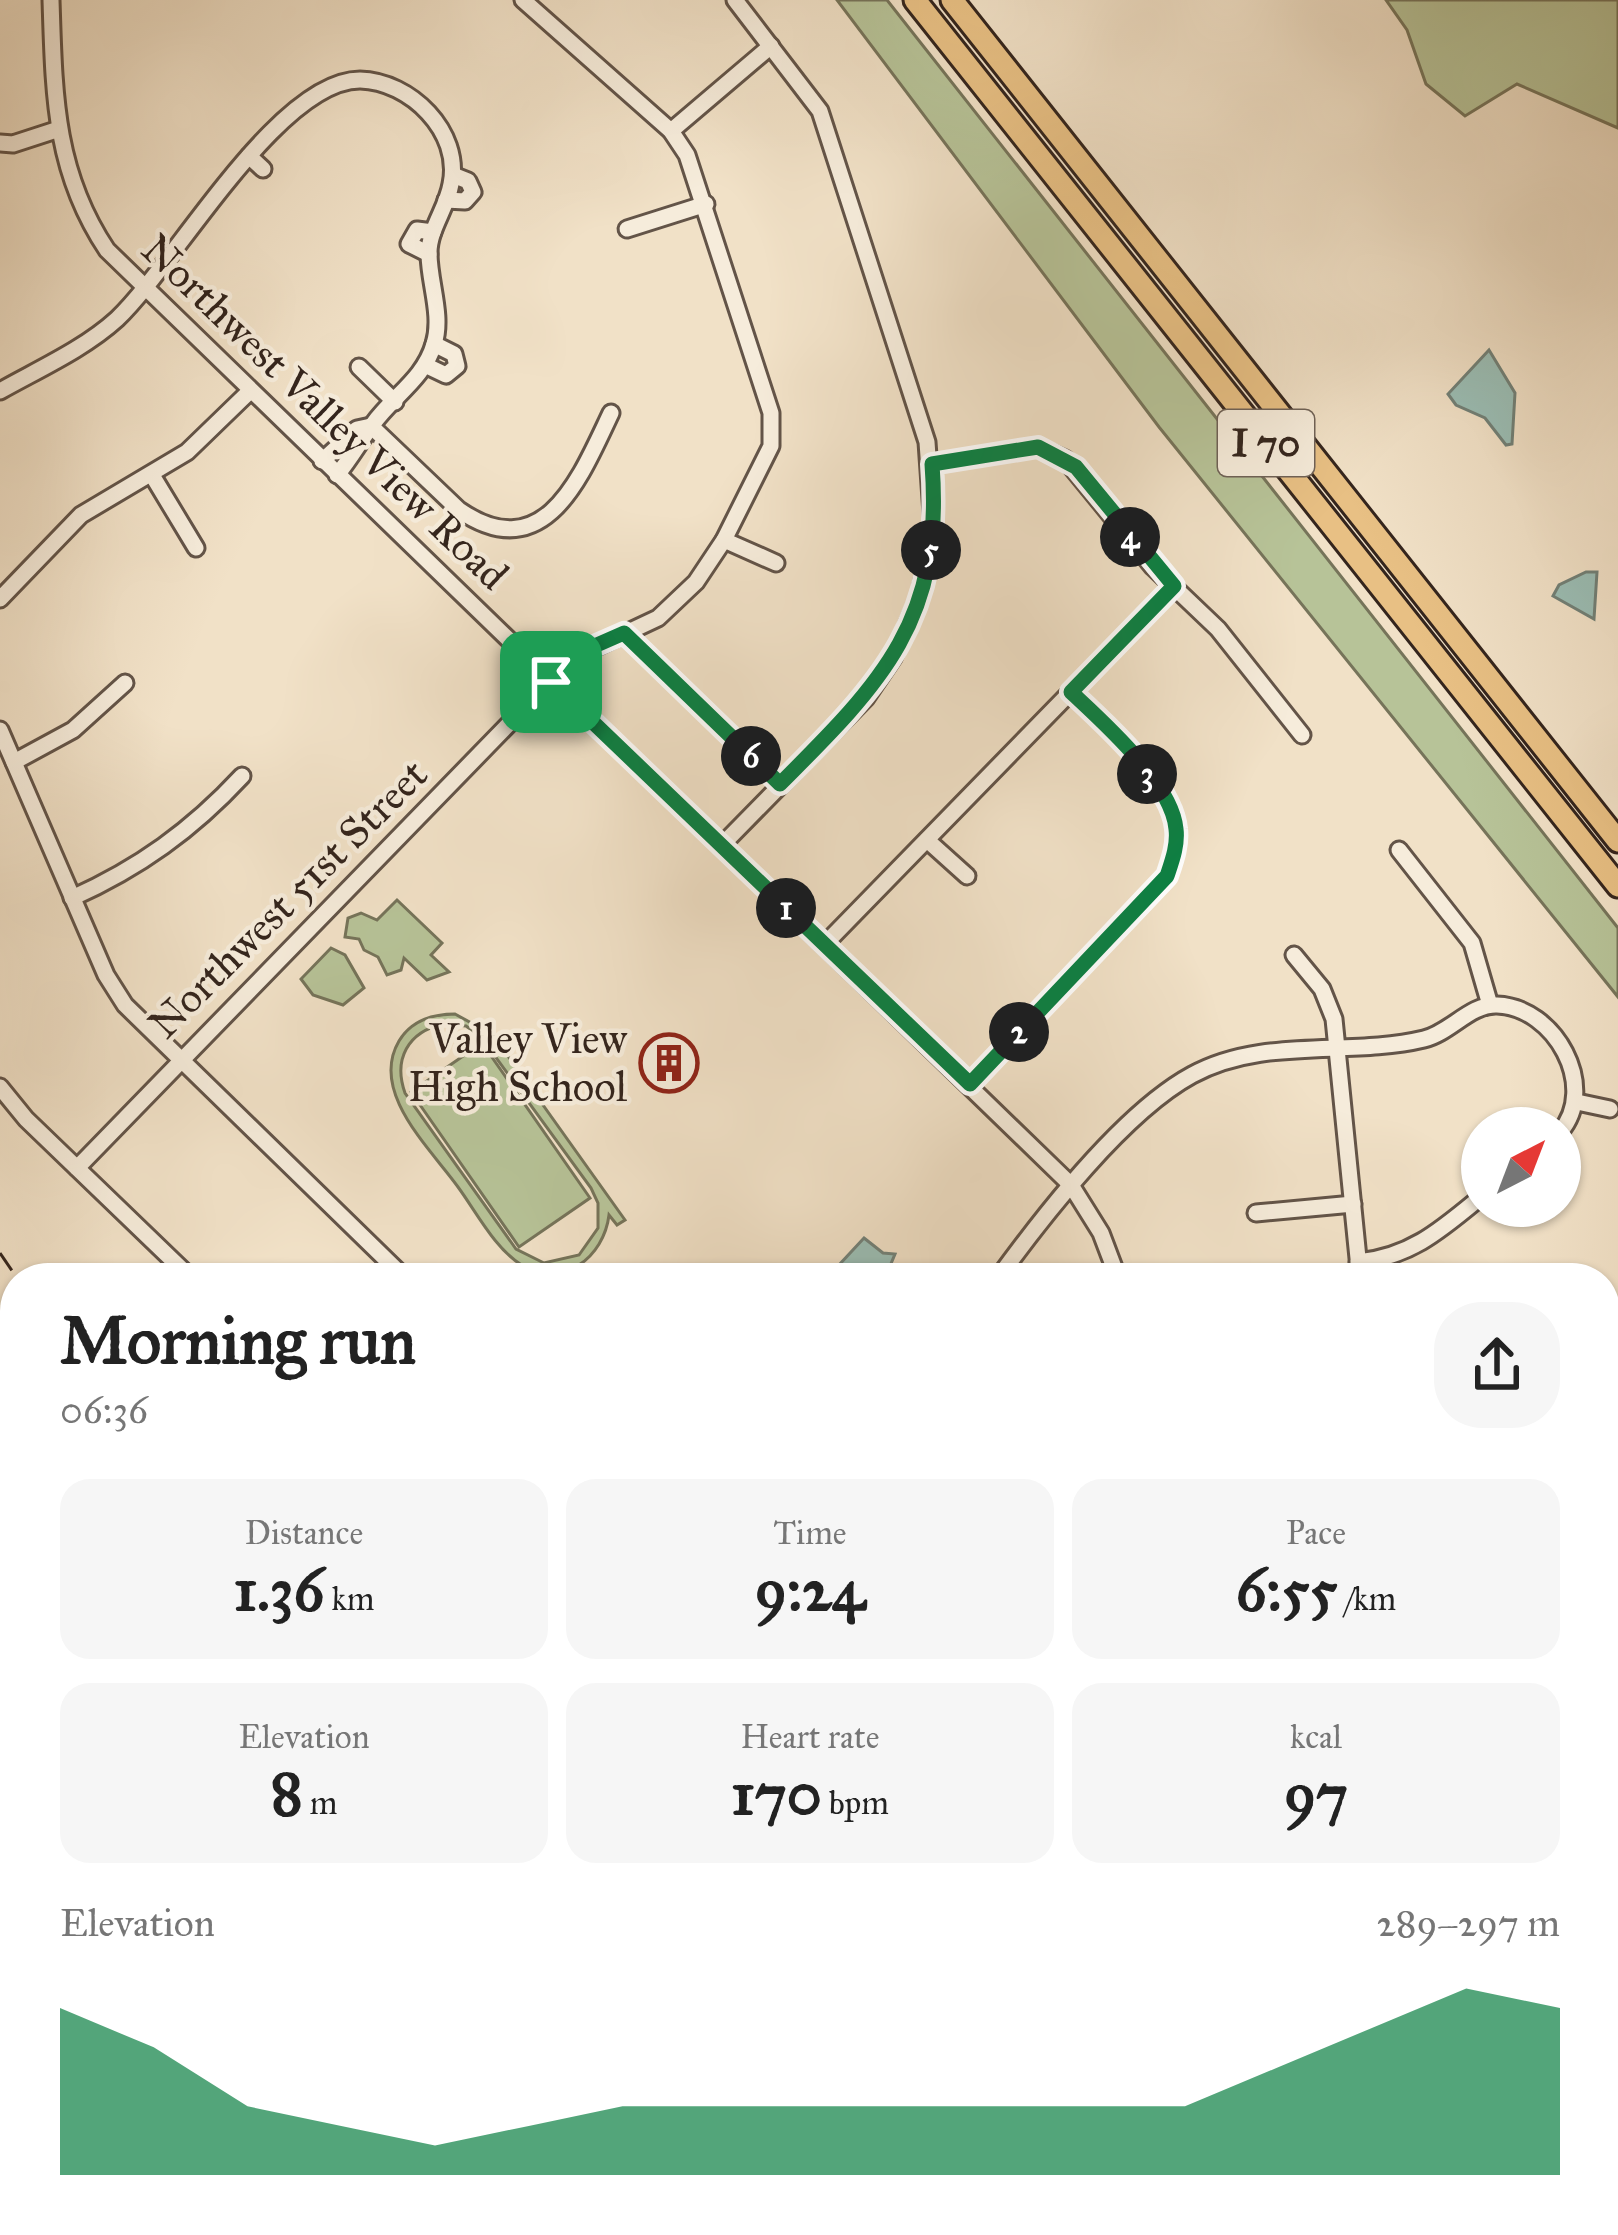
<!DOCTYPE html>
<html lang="en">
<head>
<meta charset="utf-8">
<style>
	body { margin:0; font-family:"IM FELL Great Primer",serif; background:#f6f6f6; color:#222; height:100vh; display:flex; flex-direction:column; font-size:45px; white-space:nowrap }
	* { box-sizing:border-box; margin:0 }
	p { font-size:39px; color:#767676 }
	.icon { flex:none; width:66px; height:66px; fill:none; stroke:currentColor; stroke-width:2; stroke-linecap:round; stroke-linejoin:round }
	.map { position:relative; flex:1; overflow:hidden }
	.sheet { position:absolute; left:0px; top:1263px; width:1620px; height:972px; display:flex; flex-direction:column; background:#fff; border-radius:48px 48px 0 0; box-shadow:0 3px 9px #0004 }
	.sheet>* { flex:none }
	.needle { width:78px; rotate:42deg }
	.controls { position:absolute; left:1461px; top:1107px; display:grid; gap:24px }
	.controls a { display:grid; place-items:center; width:120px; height:120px; border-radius:50%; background:#fff; box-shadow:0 3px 9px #0004; font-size:60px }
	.pin { position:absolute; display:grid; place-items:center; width:102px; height:102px; color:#fff; margin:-51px; border-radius:24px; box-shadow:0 6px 18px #0006 }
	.km { position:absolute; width:60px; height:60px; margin:-30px; border-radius:50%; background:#222; color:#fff; font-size:33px; line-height:60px; text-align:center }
	.round { display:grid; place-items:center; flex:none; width:126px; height:126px; border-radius:48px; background:#f6f6f6 }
	.headline { display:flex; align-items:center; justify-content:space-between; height:204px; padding:0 60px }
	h1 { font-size:66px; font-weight:800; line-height:90px }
	.figures { display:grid; grid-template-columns:repeat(3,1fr); gap:18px; height:204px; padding:12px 60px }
	.figures div { display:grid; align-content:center; border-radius:30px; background:#f6f6f6; text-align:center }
	.figures b { font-size:60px; font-weight:800 }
	.figures small { font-size:33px; font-weight:400 }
	.figures p { font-size:33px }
	.chart { height:336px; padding:24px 60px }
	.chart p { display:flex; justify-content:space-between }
	.chart svg { width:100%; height:216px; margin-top:12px; fill:#0b8043; opacity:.7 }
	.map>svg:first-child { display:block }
</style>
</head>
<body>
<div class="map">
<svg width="1618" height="2235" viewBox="0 0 1618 2235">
	<rect width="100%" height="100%" fill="#f1e1c7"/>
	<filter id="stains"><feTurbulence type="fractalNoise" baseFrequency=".00167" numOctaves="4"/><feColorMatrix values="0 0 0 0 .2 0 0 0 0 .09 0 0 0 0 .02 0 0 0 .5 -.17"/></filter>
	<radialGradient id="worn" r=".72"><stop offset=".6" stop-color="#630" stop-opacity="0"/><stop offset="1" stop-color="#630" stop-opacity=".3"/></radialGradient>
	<!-- green -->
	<g fill="#b7c398" stroke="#76745a" stroke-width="3" fill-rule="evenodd">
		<path d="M837,0H887L1618,928V997L1159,427Z"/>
		<path d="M1386,0H1618V128L1517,84L1465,116L1426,84L1407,30Z"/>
		<path d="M397,900L442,943L431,955L449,972L427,980L404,958L401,970L387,975L378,957L364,950L359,939L345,937L348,918L361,913L377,920Z"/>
		<path d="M331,948L345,955L364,988L343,1005L313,995L301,979Z"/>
		<path d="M455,1014L493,1035L625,1220L617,1225L609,1215C604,1257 563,1289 523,1266C495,1249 477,1213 458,1187C430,1148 369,1092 399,1041C411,1021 432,1014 455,1014ZM443,1024L466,1026L481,1037L591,1188L598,1203V1228L579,1255L544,1263L516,1249L405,1093C393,1059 408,1032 443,1024Z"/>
		<path d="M482,1043L590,1198L519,1247L411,1092Z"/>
		<path d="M1605,1823L1618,1824V1958L1605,1946Z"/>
	</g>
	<!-- water -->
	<g fill="#9bbeb5" stroke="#728178" stroke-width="3">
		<path d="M1489,350L1515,393L1512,444L1506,445L1485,418L1456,405L1448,394Z"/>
		<path d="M1586,572H1597L1594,619L1553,596L1559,585Z"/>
		<path d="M864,1238L883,1253L895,1254L885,1278H837L839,1265Z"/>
	</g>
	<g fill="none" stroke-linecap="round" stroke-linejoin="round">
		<!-- stream -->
		<path stroke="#728178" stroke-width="3" d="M0,1645L15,1658"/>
		<!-- minor casing -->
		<g stroke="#635448" stroke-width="21">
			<g id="minor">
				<path d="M51,0C54,93 54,171 107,250L1071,1185L1101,1233L1118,1278"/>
				<path d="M671,131L771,46"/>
				<path d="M0,143L13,144L56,130"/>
				<path d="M249,156L263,169"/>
				<path d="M446,200L465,201L473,192L468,181L453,175"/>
				<path d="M627,229L706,204"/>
				<path d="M429,254L409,244L417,230L433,232"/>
				<path d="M425,365L446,375L457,366L454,354L434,344"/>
				<path d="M359,367L395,402"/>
				<path d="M0,391C39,369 84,349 117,319C175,264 278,80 360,80C410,81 462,132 451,184C447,208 429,229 429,253C429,283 443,315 434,344C424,379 393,396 373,424C361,440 351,458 337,475"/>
				<path d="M371,426L459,510C545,569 581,476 611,413"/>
				<path d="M322,461L357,429L371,426"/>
				<path d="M932,464L1038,447L1065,459L1153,567L1218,629L1302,735"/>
				<path d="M152,475L196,548"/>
				<path d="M724,540L776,563"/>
				<path d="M0,599L81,515L187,452L250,391"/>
				<path d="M624,633L780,784"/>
				<path d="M0,730L106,975L125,1005L405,1278"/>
				<path d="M14,762L73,730L125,683"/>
				<path d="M927,840L967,876"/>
				<path d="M723,844L866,698L893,658L920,596L933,528L927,442L820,111L735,0"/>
				<path d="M1399,850L1472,943L1490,1005"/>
				<path d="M72,898C139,868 192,830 242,776"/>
				<path d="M824,945L1174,586"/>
				<path d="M1294,955L1322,989L1334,1019L1360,1278"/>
				<path d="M970,1084L1167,876C1172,862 1178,845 1176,829C1172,783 1103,722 1071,692"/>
				<path d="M0,1087L26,1119L191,1278"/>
				<path d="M1577,1102L1610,1109"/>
				<path d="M77,1168L573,658L658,618L696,582L724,540L771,446V413L687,155L671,131L523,0"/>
				<path d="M1256,1213L1353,1204"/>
				<path d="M1358,1262C1411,1257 1442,1229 1482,1196"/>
				<path d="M998,1278C1043,1216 1124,1112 1192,1075C1263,1036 1349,1057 1424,1039C1450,1033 1470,1004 1497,1005C1555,1007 1599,1087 1560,1132"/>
				<path d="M1605,1336L1618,1333"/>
				<path d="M1605,1502L1618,1531"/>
				<path d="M1605,1649L1618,1646"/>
				<path d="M1605,1803L1618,1800"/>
				<path d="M1605,2047L1618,2059"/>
				<path d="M869,2220H976"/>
				<path d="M1193,2220L1209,2235"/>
				<path d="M681,2235L689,2220"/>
				<path d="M1385,2235L1415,2225L1476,2222"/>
				<path d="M1571,2235L1572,2221"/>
			</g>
		</g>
		<!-- highway casing -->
		<g stroke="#34251d" stroke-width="27">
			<g id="highway">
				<path d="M915,0L1618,886"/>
				<path d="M952,0L1618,841"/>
			</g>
		</g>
		<!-- minor -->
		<use href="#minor" stroke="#f6ecdb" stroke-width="15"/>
		<!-- highway -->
		<use href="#highway" stroke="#e8c084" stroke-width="21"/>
		<!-- rail -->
		<g stroke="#34251d" stroke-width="3" stroke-dasharray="21 21" stroke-linecap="butt">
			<path d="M0,1253L17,1278"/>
			<path d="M325,2220L328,2235"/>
		</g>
	</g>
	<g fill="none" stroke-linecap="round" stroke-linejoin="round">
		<!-- route casing -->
		<g stroke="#fff" stroke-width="24">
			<path id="route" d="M1038,447L1076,467L1174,586L1071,692C1103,722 1172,783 1176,829C1178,845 1172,861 1167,876L970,1084L551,682L583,651L624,633L780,784C883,681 944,620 932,464Z"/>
		</g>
		<!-- route -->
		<use href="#route" stroke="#0b8043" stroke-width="15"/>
	</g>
	<!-- icons -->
	<defs>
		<g id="building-ring" transform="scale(3)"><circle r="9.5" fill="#f6ecdb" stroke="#8f2418" stroke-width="1.5"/><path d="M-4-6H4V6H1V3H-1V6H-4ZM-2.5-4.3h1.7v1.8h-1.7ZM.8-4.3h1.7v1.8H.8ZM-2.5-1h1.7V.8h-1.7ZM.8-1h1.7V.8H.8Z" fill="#8f2418"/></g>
	</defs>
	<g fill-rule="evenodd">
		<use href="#building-ring" x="669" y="1063"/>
	</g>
	<g text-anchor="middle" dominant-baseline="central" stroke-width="9" stroke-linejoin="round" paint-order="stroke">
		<!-- shield labels -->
		<rect fill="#f6ecdb" stroke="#6e6156" stroke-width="3" x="1218" y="410" width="96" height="66" rx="9"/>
		<g font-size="39" font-weight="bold" fill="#34251d">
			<text x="1266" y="443">I 70</text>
		</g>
		<!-- street labels -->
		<g font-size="42" fill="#34251d" stroke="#f6ecdb">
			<text transform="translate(325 412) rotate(44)">Northwest Valley View Road</text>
			<text transform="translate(288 899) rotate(-45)">Northwest 51st Street</text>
		</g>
		<!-- poi labels -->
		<g font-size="42" fill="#34251d" stroke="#f6ecdb" text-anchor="end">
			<text x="627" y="1039">Valley View<tspan x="627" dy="48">High School</tspan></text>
		</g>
	</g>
	<rect width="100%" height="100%" filter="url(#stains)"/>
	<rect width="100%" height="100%" fill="url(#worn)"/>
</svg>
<div class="controls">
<a><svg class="needle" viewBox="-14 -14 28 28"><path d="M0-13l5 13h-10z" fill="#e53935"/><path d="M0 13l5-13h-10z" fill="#767676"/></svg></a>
</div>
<div class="pin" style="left:551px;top:682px;background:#1e9e55"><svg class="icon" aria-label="arrive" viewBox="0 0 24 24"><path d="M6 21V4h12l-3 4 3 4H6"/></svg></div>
<b class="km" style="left:786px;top:908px">1</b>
<b class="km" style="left:1019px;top:1032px">2</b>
<b class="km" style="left:1147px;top:774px">3</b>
<b class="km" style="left:1130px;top:537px">4</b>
<b class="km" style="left:931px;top:550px">5</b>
<b class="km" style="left:751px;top:756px">6</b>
<section class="sheet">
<div class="headline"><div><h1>Morning run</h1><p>06:36</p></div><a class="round"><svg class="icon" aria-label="share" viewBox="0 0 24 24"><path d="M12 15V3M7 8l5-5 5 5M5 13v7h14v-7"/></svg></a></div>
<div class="figures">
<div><p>Distance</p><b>1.36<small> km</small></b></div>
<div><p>Time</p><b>9:24</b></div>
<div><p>Pace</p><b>6:55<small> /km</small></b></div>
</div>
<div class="figures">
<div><p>Elevation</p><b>8<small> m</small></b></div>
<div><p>Heart rate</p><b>170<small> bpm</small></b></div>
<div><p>kcal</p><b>97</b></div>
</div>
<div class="chart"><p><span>Elevation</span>289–297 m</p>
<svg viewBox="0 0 160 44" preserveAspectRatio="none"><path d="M0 44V10L10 18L20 30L30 34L40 38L50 34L60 30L70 30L80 30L90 30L100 30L110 30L120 30L130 22L140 14L150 6L160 10V44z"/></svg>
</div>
</section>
</div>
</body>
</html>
